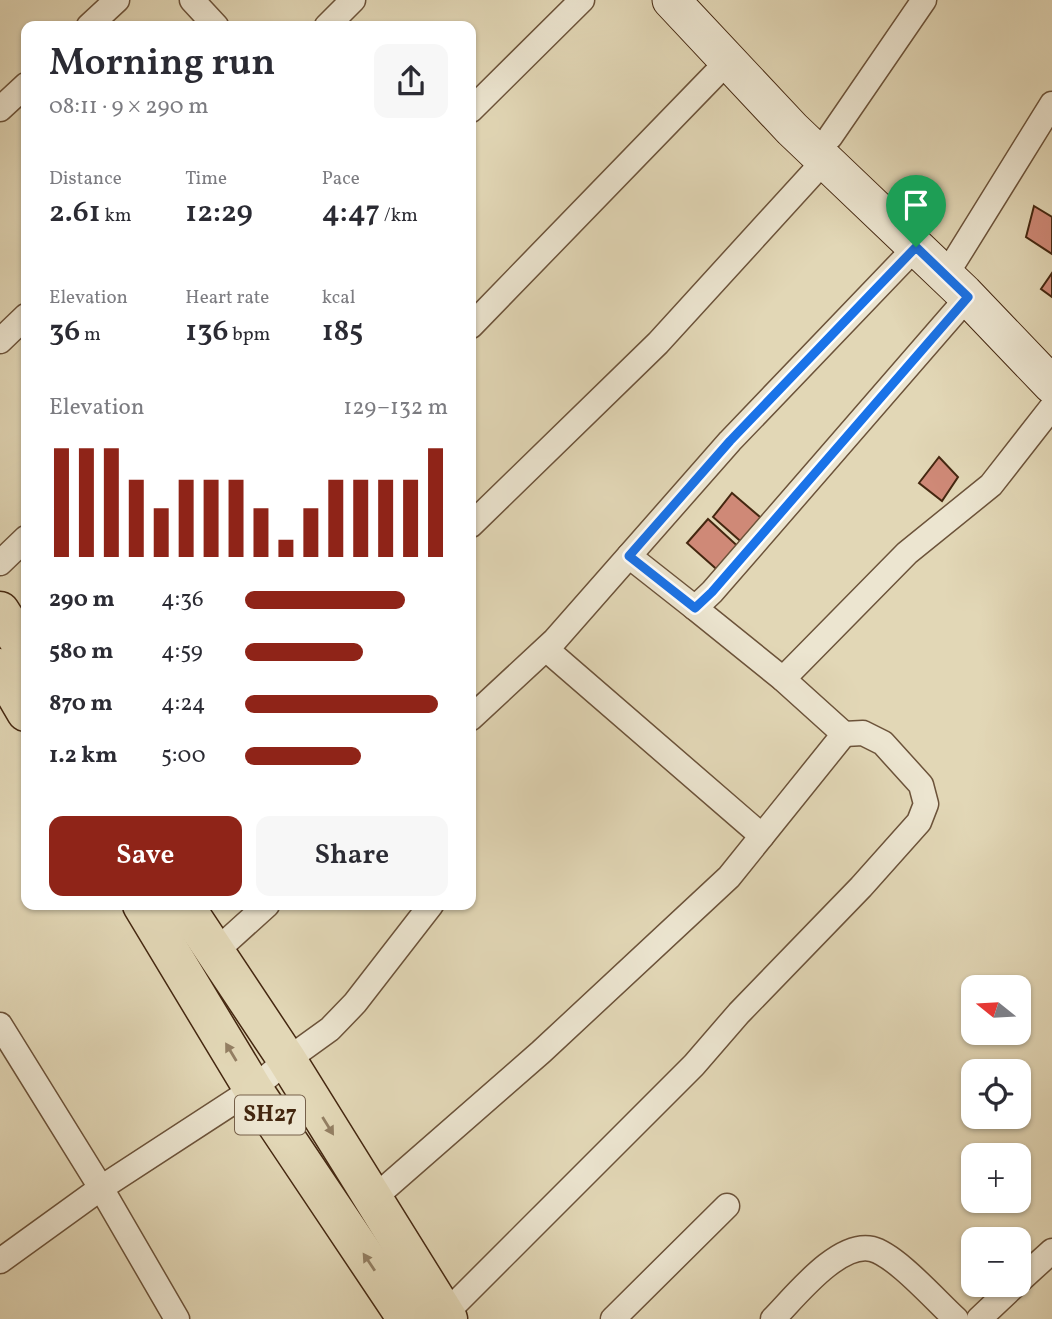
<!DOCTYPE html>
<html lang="en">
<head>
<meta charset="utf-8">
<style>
	body { margin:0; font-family:Vollkorn,serif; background:#f7f7f7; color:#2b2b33; height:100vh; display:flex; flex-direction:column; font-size:26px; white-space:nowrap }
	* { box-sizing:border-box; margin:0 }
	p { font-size:23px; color:#7c7c81 }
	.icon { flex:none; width:38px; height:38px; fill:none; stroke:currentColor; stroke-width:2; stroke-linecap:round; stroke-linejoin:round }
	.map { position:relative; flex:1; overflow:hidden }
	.details { position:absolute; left:21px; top:21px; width:455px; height:889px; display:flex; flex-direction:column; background:#fff; border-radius:14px; box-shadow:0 2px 5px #0004 }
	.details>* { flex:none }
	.needle { width:46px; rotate:288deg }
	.fabs { position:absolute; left:961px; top:975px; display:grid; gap:14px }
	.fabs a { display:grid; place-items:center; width:70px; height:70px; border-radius:14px; background:#fff; box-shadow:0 2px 5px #0004; font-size:35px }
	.pin { position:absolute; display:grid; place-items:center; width:60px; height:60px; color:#fff; margin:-72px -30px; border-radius:50% 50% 50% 0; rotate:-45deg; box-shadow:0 0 7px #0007 }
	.pin .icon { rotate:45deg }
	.round { display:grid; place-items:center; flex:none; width:74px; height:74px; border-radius:14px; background:#f7f7f7 }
	.headline { display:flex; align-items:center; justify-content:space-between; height:119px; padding:0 28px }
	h1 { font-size:38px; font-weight:600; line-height:52px }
	.figures { display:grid; grid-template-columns:repeat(3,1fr); gap:10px; height:119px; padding:7px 28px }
	.figures div { display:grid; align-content:center }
	.figures b { font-size:30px; font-weight:600 }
	.figures small { font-size:19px; font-weight:400 }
	.figures p { font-size:19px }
	.chart { height:196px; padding:14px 28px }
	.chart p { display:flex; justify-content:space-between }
	.chart svg { width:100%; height:126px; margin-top:7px; stroke:#8f2418; stroke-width:6 }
	.cta { display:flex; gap:14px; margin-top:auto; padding:14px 28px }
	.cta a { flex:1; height:80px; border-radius:14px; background:#8f2418; color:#fff; font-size:28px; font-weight:600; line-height:80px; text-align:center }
	.cta a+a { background:#f7f7f7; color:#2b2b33 }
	ul { padding:0 28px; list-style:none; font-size:23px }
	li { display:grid; grid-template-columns:112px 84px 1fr; align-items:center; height:52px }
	li i { height:18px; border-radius:9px; background:#8f2418 }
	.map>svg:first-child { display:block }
</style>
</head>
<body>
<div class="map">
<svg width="1052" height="1319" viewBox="0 0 1052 1319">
	<rect width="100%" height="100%" fill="#e2d7b6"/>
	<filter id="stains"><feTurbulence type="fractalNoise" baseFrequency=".00286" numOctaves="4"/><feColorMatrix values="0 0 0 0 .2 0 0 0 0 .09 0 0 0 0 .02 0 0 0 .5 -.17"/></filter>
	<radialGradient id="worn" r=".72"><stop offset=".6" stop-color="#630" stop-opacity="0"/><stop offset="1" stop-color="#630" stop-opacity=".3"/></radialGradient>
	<!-- building -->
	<g fill="#cf8977" stroke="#442710" stroke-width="2">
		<path d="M1034,206L1052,217V254L1026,237Z"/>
		<path d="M1052,273V297L1041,289Z"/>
		<path d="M939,457L958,477L942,501L919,483Z"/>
		<path d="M732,493L767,523L746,546L713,517Z"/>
		<path d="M708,519L743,551L722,574L687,543Z"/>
	</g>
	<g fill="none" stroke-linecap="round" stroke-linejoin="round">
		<!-- street casing -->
		<g stroke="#6c533a" stroke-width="27">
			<g id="street">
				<path d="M192,0L216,26"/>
				<path d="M89,26L117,0"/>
				<path d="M327,26L353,0"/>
				<path d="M0,109L26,85"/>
				<path d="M471,110L582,0"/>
				<path d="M830,137L924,0"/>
				<path d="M954,262L1052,104"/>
				<path d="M471,326L728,61"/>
				<path d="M0,341L26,316"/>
				<path d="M471,525L658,343L825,160"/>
				<path d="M629,556L695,608L712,592L968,297"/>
				<path d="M0,563L26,538"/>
				<path d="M695,608L783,679"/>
				<path d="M546,649L762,836"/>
				<path d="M471,718L555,640L730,441L916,247"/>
				<path d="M215,952L267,905"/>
				<path d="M0,1025L101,1188L177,1319"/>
				<path d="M374,1198L541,1052L729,877L844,734L783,679L907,553L991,485L1052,407"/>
				<path d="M0,1261L101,1188L253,1089L287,1060L330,1029L355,1003L431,905"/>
				<path d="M1018,1282L1052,1251"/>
				<path d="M445,1314L694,1065L739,1013L861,887L919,822L926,804L921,785L883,743L863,733L844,734"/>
				<path d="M613,1319L727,1206"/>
				<path d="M773,1319C794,1298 838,1241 872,1249C896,1255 937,1302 956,1319"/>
				<path d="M979,1319L1016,1284"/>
			</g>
		</g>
		<!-- secondary casing -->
		<g stroke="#442710" stroke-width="39">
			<path id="secondary" d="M671,0L792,129L964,293L1052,385"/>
		</g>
		<!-- primary casing -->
		<g stroke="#442710" stroke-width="41">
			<g id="primary">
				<path d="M0,611L26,652"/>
				<path d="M0,668L26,712"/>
				<path d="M142,905L253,1089L407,1319"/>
				<path d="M184,905L287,1060L448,1319"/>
			</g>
		</g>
		<!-- street -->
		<use href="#street" stroke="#ece5d0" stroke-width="24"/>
		<!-- secondary -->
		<use href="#secondary" stroke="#ece5d0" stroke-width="37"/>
		<!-- primary -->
		<use href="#primary" stroke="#e2d7b6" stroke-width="38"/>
	</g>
	<!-- one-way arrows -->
	<defs><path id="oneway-solid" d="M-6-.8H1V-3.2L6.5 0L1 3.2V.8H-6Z" transform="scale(1.75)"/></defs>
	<g fill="#937f63">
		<use href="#oneway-solid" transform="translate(231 1052) rotate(-121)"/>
		<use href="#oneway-solid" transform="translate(328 1126) rotate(58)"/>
		<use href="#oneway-solid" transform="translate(369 1262) rotate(-124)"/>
	</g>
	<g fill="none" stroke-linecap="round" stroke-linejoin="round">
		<!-- route casing -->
		<g stroke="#fff" stroke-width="14">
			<path id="route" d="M916,247L968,297L712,592L695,608L629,556L730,441Z"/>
		</g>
		<!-- route -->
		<use href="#route" stroke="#1a73e8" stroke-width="9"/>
	</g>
	<g text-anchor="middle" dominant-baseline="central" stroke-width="7" stroke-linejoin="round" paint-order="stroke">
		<!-- shield labels -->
		<rect fill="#ece5d0" stroke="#76604a" stroke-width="2" x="235" y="1095.5" width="70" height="39" rx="5"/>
		<g font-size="23" font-weight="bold" fill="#442710">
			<text x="270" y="1115">SH27</text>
		</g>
	</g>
	<rect width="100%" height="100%" filter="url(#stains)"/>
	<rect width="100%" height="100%" fill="url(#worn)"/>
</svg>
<div class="fabs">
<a><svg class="needle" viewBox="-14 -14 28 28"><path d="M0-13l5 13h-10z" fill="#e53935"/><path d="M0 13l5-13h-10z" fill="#7c7c81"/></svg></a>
<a><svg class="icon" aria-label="locate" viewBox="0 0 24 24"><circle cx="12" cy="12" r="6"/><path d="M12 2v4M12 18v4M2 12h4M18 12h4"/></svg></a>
<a>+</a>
<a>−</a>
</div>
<div class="pin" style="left:916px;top:247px;background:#1e9e55"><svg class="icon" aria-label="arrive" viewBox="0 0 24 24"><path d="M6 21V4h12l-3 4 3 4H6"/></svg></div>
<section class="details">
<div class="headline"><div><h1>Morning run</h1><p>08:11 · 9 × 290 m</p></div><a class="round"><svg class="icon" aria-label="share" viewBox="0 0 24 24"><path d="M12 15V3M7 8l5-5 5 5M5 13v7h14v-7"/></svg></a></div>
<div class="figures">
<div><p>Distance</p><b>2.61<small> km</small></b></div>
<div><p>Time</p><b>12:29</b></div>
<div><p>Pace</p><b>4:47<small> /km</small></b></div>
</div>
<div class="figures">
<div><p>Elevation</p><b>36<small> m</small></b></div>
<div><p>Heart rate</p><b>136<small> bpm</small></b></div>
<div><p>kcal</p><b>185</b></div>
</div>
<div class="chart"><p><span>Elevation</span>129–132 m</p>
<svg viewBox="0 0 160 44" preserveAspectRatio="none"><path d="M5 44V6M15 44V6M25 44V6M35 44V17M45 44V27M55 44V17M65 44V17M75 44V17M85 44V27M95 44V38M105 44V27M115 44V17M125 44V17M135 44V17M145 44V17M155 44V6"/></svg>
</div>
<ul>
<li><b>290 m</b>4:36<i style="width:79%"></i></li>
<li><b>580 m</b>4:59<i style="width:58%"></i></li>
<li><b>870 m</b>4:24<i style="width:95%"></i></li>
<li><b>1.2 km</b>5:00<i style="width:57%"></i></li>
</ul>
<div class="cta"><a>Save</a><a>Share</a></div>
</section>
</div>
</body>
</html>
